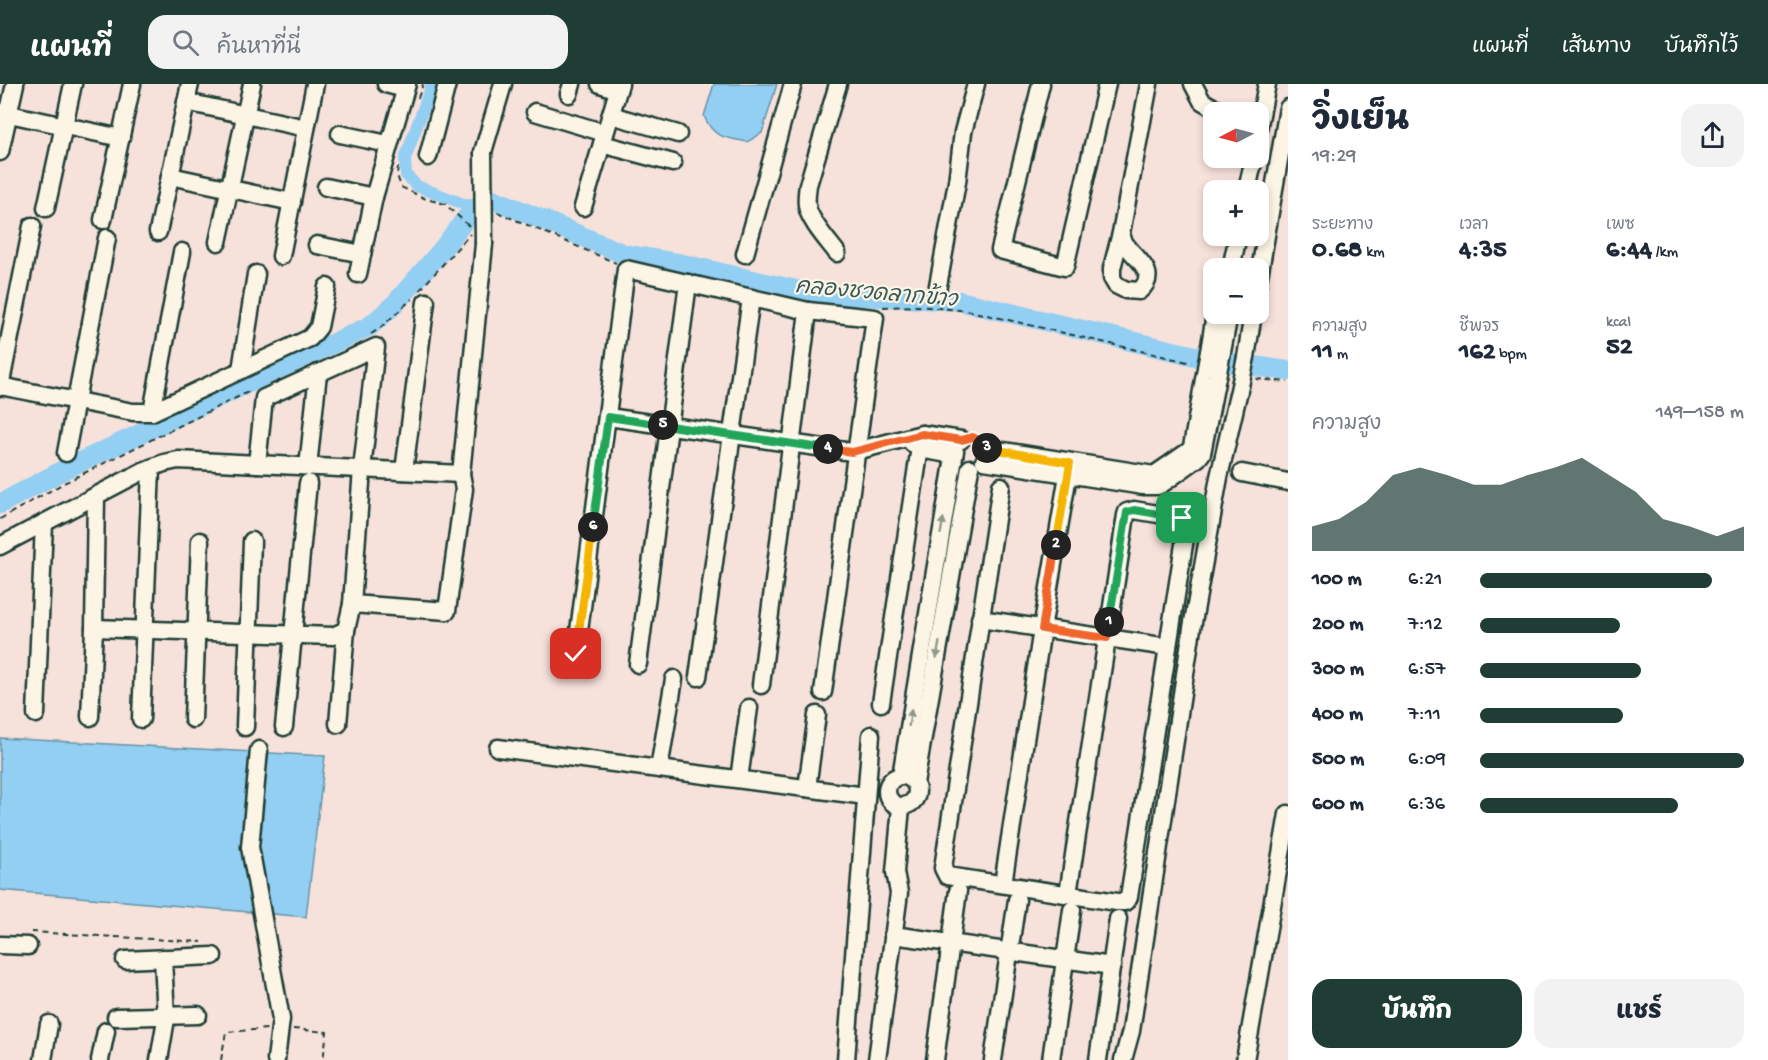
<!DOCTYPE html>
<html lang="th">
<head>
<meta charset="utf-8">
<style>
	body { margin:0; font-family:"Gochi Hand","Playpen Sans Thai",sans-serif; background:#f2f2f3; color:#1f2937; height:100vh; display:flex; flex-direction:column; font-size:22px; white-space:nowrap }
	* { box-sizing:border-box; margin:0 }
	p { font-size:20px; color:#747a83 }
	.icon { flex:none; width:33px; height:33px; fill:none; stroke:currentColor; stroke-width:2; stroke-linecap:round; stroke-linejoin:round }
	.map { position:relative; flex:1; overflow:hidden }
	.details { display:flex; flex-direction:column; background:#fff; width:480px }
	.details>* { flex:none }
	.needle { width:39px; rotate:264deg }
	.controls { position:absolute; left:1203px; top:18px; display:grid; gap:12px }
	.controls a { display:grid; place-items:center; width:66px; height:66px; border-radius:12px; background:#fff; box-shadow:0 3px 9px #0003; font-size:30px }
	.pin { position:absolute; display:grid; place-items:center; width:51px; height:51px; color:#fff; margin:-26px; border-radius:12px; box-shadow:0 3px 9px #0006 }
	.km { position:absolute; width:30px; height:30px; margin:-15px; border-radius:50%; background:#222; color:#fff; font-size:16px; line-height:30px; text-align:center }
	.round { display:grid; place-items:center; flex:none; width:63px; height:63px; border-radius:18px; background:#f2f2f3 }
	.overview { display:flex; align-items:center; justify-content:space-between; height:102px; padding:0 24px }
	h1 { font-size:33px; font-weight:800; line-height:45px }
	.metrics { display:grid; grid-template-columns:repeat(3,1fr); gap:9px; height:102px; padding:6px 24px }
	.metrics div { display:grid; align-content:center }
	.metrics b { font-size:26px; font-weight:800 }
	.metrics small { font-size:16px; font-weight:400 }
	.metrics p { font-size:16px }
	.chart { height:168px; padding:12px 24px }
	.chart p { display:flex; justify-content:space-between }
	.chart svg { width:100%; height:108px; margin-top:6px; fill:#1f3d34; opacity:.7 }
	.button { display:flex; gap:12px; margin-top:auto; padding:12px 24px }
	.button a { flex:1; height:69px; border-radius:18px; background:#1f3d34; color:#fff; font-size:24px; font-weight:800; line-height:69px; text-align:center }
	.button a+a { background:#f2f2f3; color:#1f2937 }
	ul { padding:0 24px; list-style:none; font-size:20px }
	li { display:grid; grid-template-columns:96px 72px 1fr; align-items:center; height:45px }
	li i { height:15px; border-radius:8px; background:#1f3d34 }
	header { display:flex; align-items:center; gap:36px; box-sizing:border-box; height:84px; padding:0 30px; background:#1f3d34; color:#fff }
	header strong { font-size:28px }
	nav { display:flex; gap:33px; margin-inline-start:auto; font-size:21px }
	.search { width:420px; height:54px; background:#f2f2f3; display:flex; align-items:center; gap:15px; box-sizing:border-box; padding:0 21px; border-radius:18px; color:#747a83; font-size:22px }
	main { display:flex; flex:1; min-height:0 }
	.map>svg:first-child { display:block }
</style>
</head>
<body>
<header>
<strong>แผนที่</strong>
<div class="search"><svg class="icon" aria-label="search" viewBox="0 0 24 24"><circle cx="10" cy="10" r="6"/><path d="M15 15l6 6"/></svg>ค้นหาที่นี่</div>
<nav><a>แผนที่</a><a>เส้นทาง</a><a>บันทึกไว้</a></nav>
</header>
<main>
<div class="map">
<svg width="1288" height="976" viewBox="0 0 1288 976">
	<rect width="100%" height="100%" fill="#f7e1db"/>
	<filter id="ink" filterUnits="userSpaceOnUse"><feTurbulence type="fractalNoise" baseFrequency=".0167" numOctaves="2"/><feDisplacementMap in="SourceGraphic" scale="12" xChannelSelector="R" yChannelSelector="G"/><feConvolveMatrix kernelMatrix="1 2 1 2 8 2 1 2 1" color-interpolation-filters="sRGB"/></filter>
	<g filter="url(#ink)">
		<!-- water -->
		<g fill="#93cef3" stroke="#6594a7" stroke-width="1.5">
			<path d="M714,0H777L762,49L747,58C725,53 714,55 704,32Z"/>
			<path d="M0,654L325,672L306,833L0,806Z"/>
		</g>
		<g fill="none" stroke-linecap="round" stroke-linejoin="round">
			<!-- canal -->
			<path stroke="#93cef3" stroke-width="12" d="M432,0L405,75L406,91L417,102L474,124"/>
			<!-- river -->
			<path stroke="#93cef3" stroke-width="20" d="M0,420L65,385L370,242L394,221L440,168L474,124L493,115L624,170L678,179L809,209L959,217L1212,276L1288,287"/>
			<!-- minor casing -->
			<g stroke="#1f3d34" stroke-width="21">
				<g id="minor">
					<path d="M386,0L405,5"/>
					<path d="M600,0L618,6"/>
					<path d="M1041,0L1000,166L1065,183L1107,0"/>
					<path d="M1193,0L1202,17L1218,26"/>
					<path d="M569,10L572,0"/>
					<path d="M186,18L306,44"/>
					<path d="M0,28L121,54"/>
					<path d="M535,28L605,49"/>
					<path d="M611,31L678,50"/>
					<path d="M1258,46L1267,0"/>
					<path d="M340,50L388,60"/>
					<path d="M602,60L673,79"/>
					<path d="M0,68L15,0"/>
					<path d="M483,68L503,0"/>
					<path d="M428,73L447,0"/>
					<path d="M170,92L292,118"/>
					<path d="M326,103L374,113"/>
					<path d="M1247,106L1254,74"/>
					<path d="M583,123L620,0"/>
					<path d="M46,124L73,0"/>
					<path d="M103,136L132,0"/>
					<path d="M158,148L190,0"/>
					<path d="M1121,149C1122,152 1122,155 1124,158C1132,173 1162,188 1139,207L1126,206L1116,201L1112,194V184L1121,149L1149,0"/>
					<path d="M218,158L252,0"/>
					<path d="M317,161L362,170"/>
					<path d="M837,169C828,157 808,135 807,121C806,114 807,108 808,101L838,0"/>
					<path d="M745,170L793,0"/>
					<path d="M281,172L315,0"/>
					<path d="M1231,184L1238,152"/>
					<path d="M358,190L374,113L407,0"/>
					<path d="M1258,198L1288,24"/>
					<path d="M937,207L957,98L963,48L976,0"/>
					<path d="M1210,262L1215,230"/>
					<path d="M1222,268L1229,230"/>
					<path d="M1246,273L1253,230"/>
					<path d="M241,286L256,190"/>
					<path d="M0,302L133,328H152L310,254L319,243L327,203"/>
					<path d="M0,303L32,142"/>
					<path d="M152,328L182,168"/>
					<path d="M608,333L852,368L922,350L961,356"/>
					<path d="M912,359L920,365L954,371"/>
					<path d="M985,364L1154,391L1189,367L1192,363L1206,284"/>
					<path d="M66,369L107,154"/>
					<path d="M984,377L1143,402H1157L1162,400L1198,374L1202,369L1217,293"/>
					<path d="M257,380L264,314L376,263L362,385L352,520"/>
					<path d="M308,383L318,289"/>
					<path d="M404,387L426,218"/>
					<path d="M1242,389L1288,398"/>
					<path d="M1001,402L943,784L947,792L1117,818H1125L1129,813L1187,441L1182,434L1134,426L1127,428L1126,431L1068,810"/>
					<path d="M0,462L143,387L164,379L178,376L461,390L484,160"/>
					<path d="M980,535L1168,563"/>
					<path d="M94,544L333,552L346,546L352,520L447,527L464,405L461,390"/>
					<path d="M576,570L626,185L808,227L875,234L823,608"/>
					<path d="M638,580L688,199"/>
					<path d="M698,593L751,214"/>
					<path d="M761,601L808,227"/>
					<path d="M881,619L922,350"/>
					<path d="M36,630L44,439"/>
					<path d="M90,633L94,544L96,412"/>
					<path d="M141,635L151,384"/>
					<path d="M193,635L200,457"/>
					<path d="M338,640L346,546"/>
					<path d="M245,643L252,457"/>
					<path d="M284,643L308,399"/>
					<path d="M498,664L866,712"/>
					<path d="M259,666L250,763L281,935L276,976"/>
					<path d="M659,685L674,595"/>
					<circle cx="902" cy="707" r="15"/>
					<path d="M901,692L955,367"/>
					<path d="M739,695L749,624"/>
					<path d="M915,699L970,384"/>
					<path d="M807,704L817,631"/>
					<path d="M1003,800L1042,545L1070,379"/>
					<path d="M893,851L1112,882"/>
					<path d="M0,861L28,862"/>
					<path d="M125,876L213,872"/>
					<path d="M116,933L198,931"/>
					<path d="M43,976L49,940"/>
					<path d="M100,976L106,947"/>
					<path d="M159,976L166,935L163,874"/>
					<path d="M846,976L871,651"/>
					<path d="M877,976L899,809L895,788L901,723"/>
					<path d="M935,976L958,807"/>
					<path d="M993,976L1017,816"/>
					<path d="M1051,976L1072,826"/>
					<path d="M1098,976L1118,835"/>
					<path d="M1123,976L1131,947L1192,544L1219,393L1240,302"/>
					<path d="M1245,976L1288,730"/>
				</g>
			</g>
			<!-- path -->
			<g stroke="#1f3d34" stroke-width="2" stroke-dasharray="6 4.5" stroke-linecap="butt">
				<path d="M418,14L423,0"/>
				<path d="M398,83L397,91L401,103L426,115L445,120L470,143"/>
				<path d="M497,128L616,179"/>
				<path d="M420,206L470,150"/>
				<path d="M883,223L917,222L970,227L1192,279"/>
				<path d="M371,250L379,245L412,215"/>
				<path d="M1256,295L1288,298"/>
				<path d="M0,435L64,399L252,306"/>
				<path d="M31,848L202,858"/>
				<path d="M293,945L327,948L323,976"/>
				<path d="M221,976L226,948L267,945"/>
			</g>
			<!-- minor -->
			<use href="#minor" stroke="#fcf5e5" stroke-width="16"/>
			<!-- minor-bridge casing -->
			<g stroke="#1f3d34" stroke-width="21" stroke-linecap="butt">
				<g id="minor-bridge">
					<path d="M483,68L484,160"/>
					<path d="M1206,284L1210,262"/>
					<path d="M1217,293L1222,268"/>
					<path d="M1240,302L1246,273"/>
				</g>
			</g>
			<!-- minor-bridge -->
			<use href="#minor-bridge" stroke="#fcf5e5" stroke-width="16"/>
		</g>
		<!-- one-way arrows -->
		<defs><path id="oneway-solid" d="M-6-.8H1V-3.2L6.5 0L1 3.2V.8H-6Z" transform="scale(1.5)"/></defs>
		<g fill="#8e998c">
			<use href="#oneway-solid" transform="translate(942 442) rotate(-80)"/>
			<use href="#oneway-solid" transform="translate(938 566) rotate(100)"/>
			<use href="#oneway-solid" transform="translate(910 634) rotate(-81)"/>
		</g>
	</g>
	<g fill="none" stroke-linecap="round" stroke-linejoin="round" filter="url(#ink)">
		<!-- split-1 casing -->
		<g stroke="#fff" stroke-width="12">
			<path id="split-1" d="M1109,538L1127,428L1134,426L1182,434"/>
		</g>
		<!-- split-2 casing -->
		<g stroke="#fff" stroke-width="12">
			<path id="split-2" d="M1056,461L1042,545L1107,554L1109,538"/>
		</g>
		<!-- split-3 casing -->
		<g stroke="#fff" stroke-width="12">
			<path id="split-3" d="M987,364L1070,379L1056,461"/>
		</g>
		<!-- split-4 casing -->
		<g stroke="#fff" stroke-width="12">
			<path id="split-4" d="M828,365L852,368L922,350L961,356L973,353L981,357L987,364"/>
		</g>
		<!-- split-5 casing -->
		<g stroke="#fff" stroke-width="12">
			<path id="split-5" d="M663,341L828,365"/>
		</g>
		<!-- split-6 casing -->
		<g stroke="#fff" stroke-width="12">
			<path id="split-6" d="M593,443L608,333L663,341"/>
		</g>
		<!-- split-7 casing -->
		<g stroke="#fff" stroke-width="12">
			<path id="split-7" d="M576,570L593,443"/>
		</g>
		<!-- split-1 -->
		<use href="#split-1" stroke="#22a559" stroke-width="8"/>
		<!-- split-2 -->
		<use href="#split-2" stroke="#f0652b" stroke-width="8"/>
		<!-- split-3 -->
		<use href="#split-3" stroke="#f5b400" stroke-width="8"/>
		<!-- split-4 -->
		<use href="#split-4" stroke="#f0652b" stroke-width="8"/>
		<!-- split-5 -->
		<use href="#split-5" stroke="#22a559" stroke-width="8"/>
		<!-- split-6 -->
		<use href="#split-6" stroke="#22a559" stroke-width="8"/>
		<!-- split-7 -->
		<use href="#split-7" stroke="#f5b400" stroke-width="8"/>
	</g>
	<g text-anchor="middle" dominant-baseline="central" stroke-width="4.5" stroke-linejoin="round" paint-order="stroke">
		<!-- water labels -->
		<g font-size="22" font-style="italic" fill="#365a5a" stroke="#fcf5e5">
			<text transform="translate(876 211) rotate(5)">คลองชวดลากข้าว</text>
		</g>
	</g>
</svg>
<div class="controls">
<a><svg class="needle" viewBox="-14 -14 28 28"><path d="M0-13l5 13h-10z" fill="#e53935"/><path d="M0 13l5-13h-10z" fill="#747a83"/></svg></a>
<a>+</a>
<a>−</a>
</div>
<div class="pin" style="left:1182px;top:434px;background:#1e9e55"><svg class="icon" aria-label="arrive" viewBox="0 0 24 24"><path d="M6 21V4h12l-3 4 3 4H6"/></svg></div>
<div class="pin" style="left:576px;top:570px;background:#d93025"><svg class="icon" aria-label="check" viewBox="0 0 24 24"><path d="M5 12l5 5 9-10"/></svg></div>
<b class="km" style="left:1109px;top:538px">1</b>
<b class="km" style="left:1056px;top:461px">2</b>
<b class="km" style="left:987px;top:364px">3</b>
<b class="km" style="left:828px;top:365px">4</b>
<b class="km" style="left:663px;top:341px">5</b>
<b class="km" style="left:593px;top:443px">6</b>
</div>
<section class="details">
<div class="overview"><div><h1>วิ่งเย็น</h1><p>19:29</p></div><a class="round"><svg class="icon" aria-label="share" viewBox="0 0 24 24"><path d="M12 15V3M7 8l5-5 5 5M5 13v7h14v-7"/></svg></a></div>
<div class="metrics">
<div><p>ระยะทาง</p><b>0.68<small> km</small></b></div>
<div><p>เวลา</p><b>4:35</b></div>
<div><p>เพซ</p><b>6:44<small> /km</small></b></div>
</div>
<div class="metrics">
<div><p>ความสูง</p><b>11<small> m</small></b></div>
<div><p>ชีพจร</p><b>162<small> bpm</small></b></div>
<div><p>kcal</p><b>52</b></div>
</div>
<div class="chart"><p><span>ความสูง</span>149–158 m</p>
<svg viewBox="0 0 160 44" preserveAspectRatio="none"><path d="M0 44V34L10 31L20 24L30 13L40 10L50 13L60 17L70 17L80 13L90 10L100 6L110 13L120 20L130 31L140 34L150 38L160 34V44z"/></svg>
</div>
<ul>
<li><b>100 m</b>6:21<i style="width:88%"></i></li>
<li><b>200 m</b>7:12<i style="width:53%"></i></li>
<li><b>300 m</b>6:57<i style="width:61%"></i></li>
<li><b>400 m</b>7:11<i style="width:54%"></i></li>
<li><b>500 m</b>6:09<i style="width:100%"></i></li>
<li><b>600 m</b>6:36<i style="width:75%"></i></li>
</ul>
<div class="button"><a>บันทึก</a><a>แชร์</a></div>
</section>
</main>
</body>
</html>
